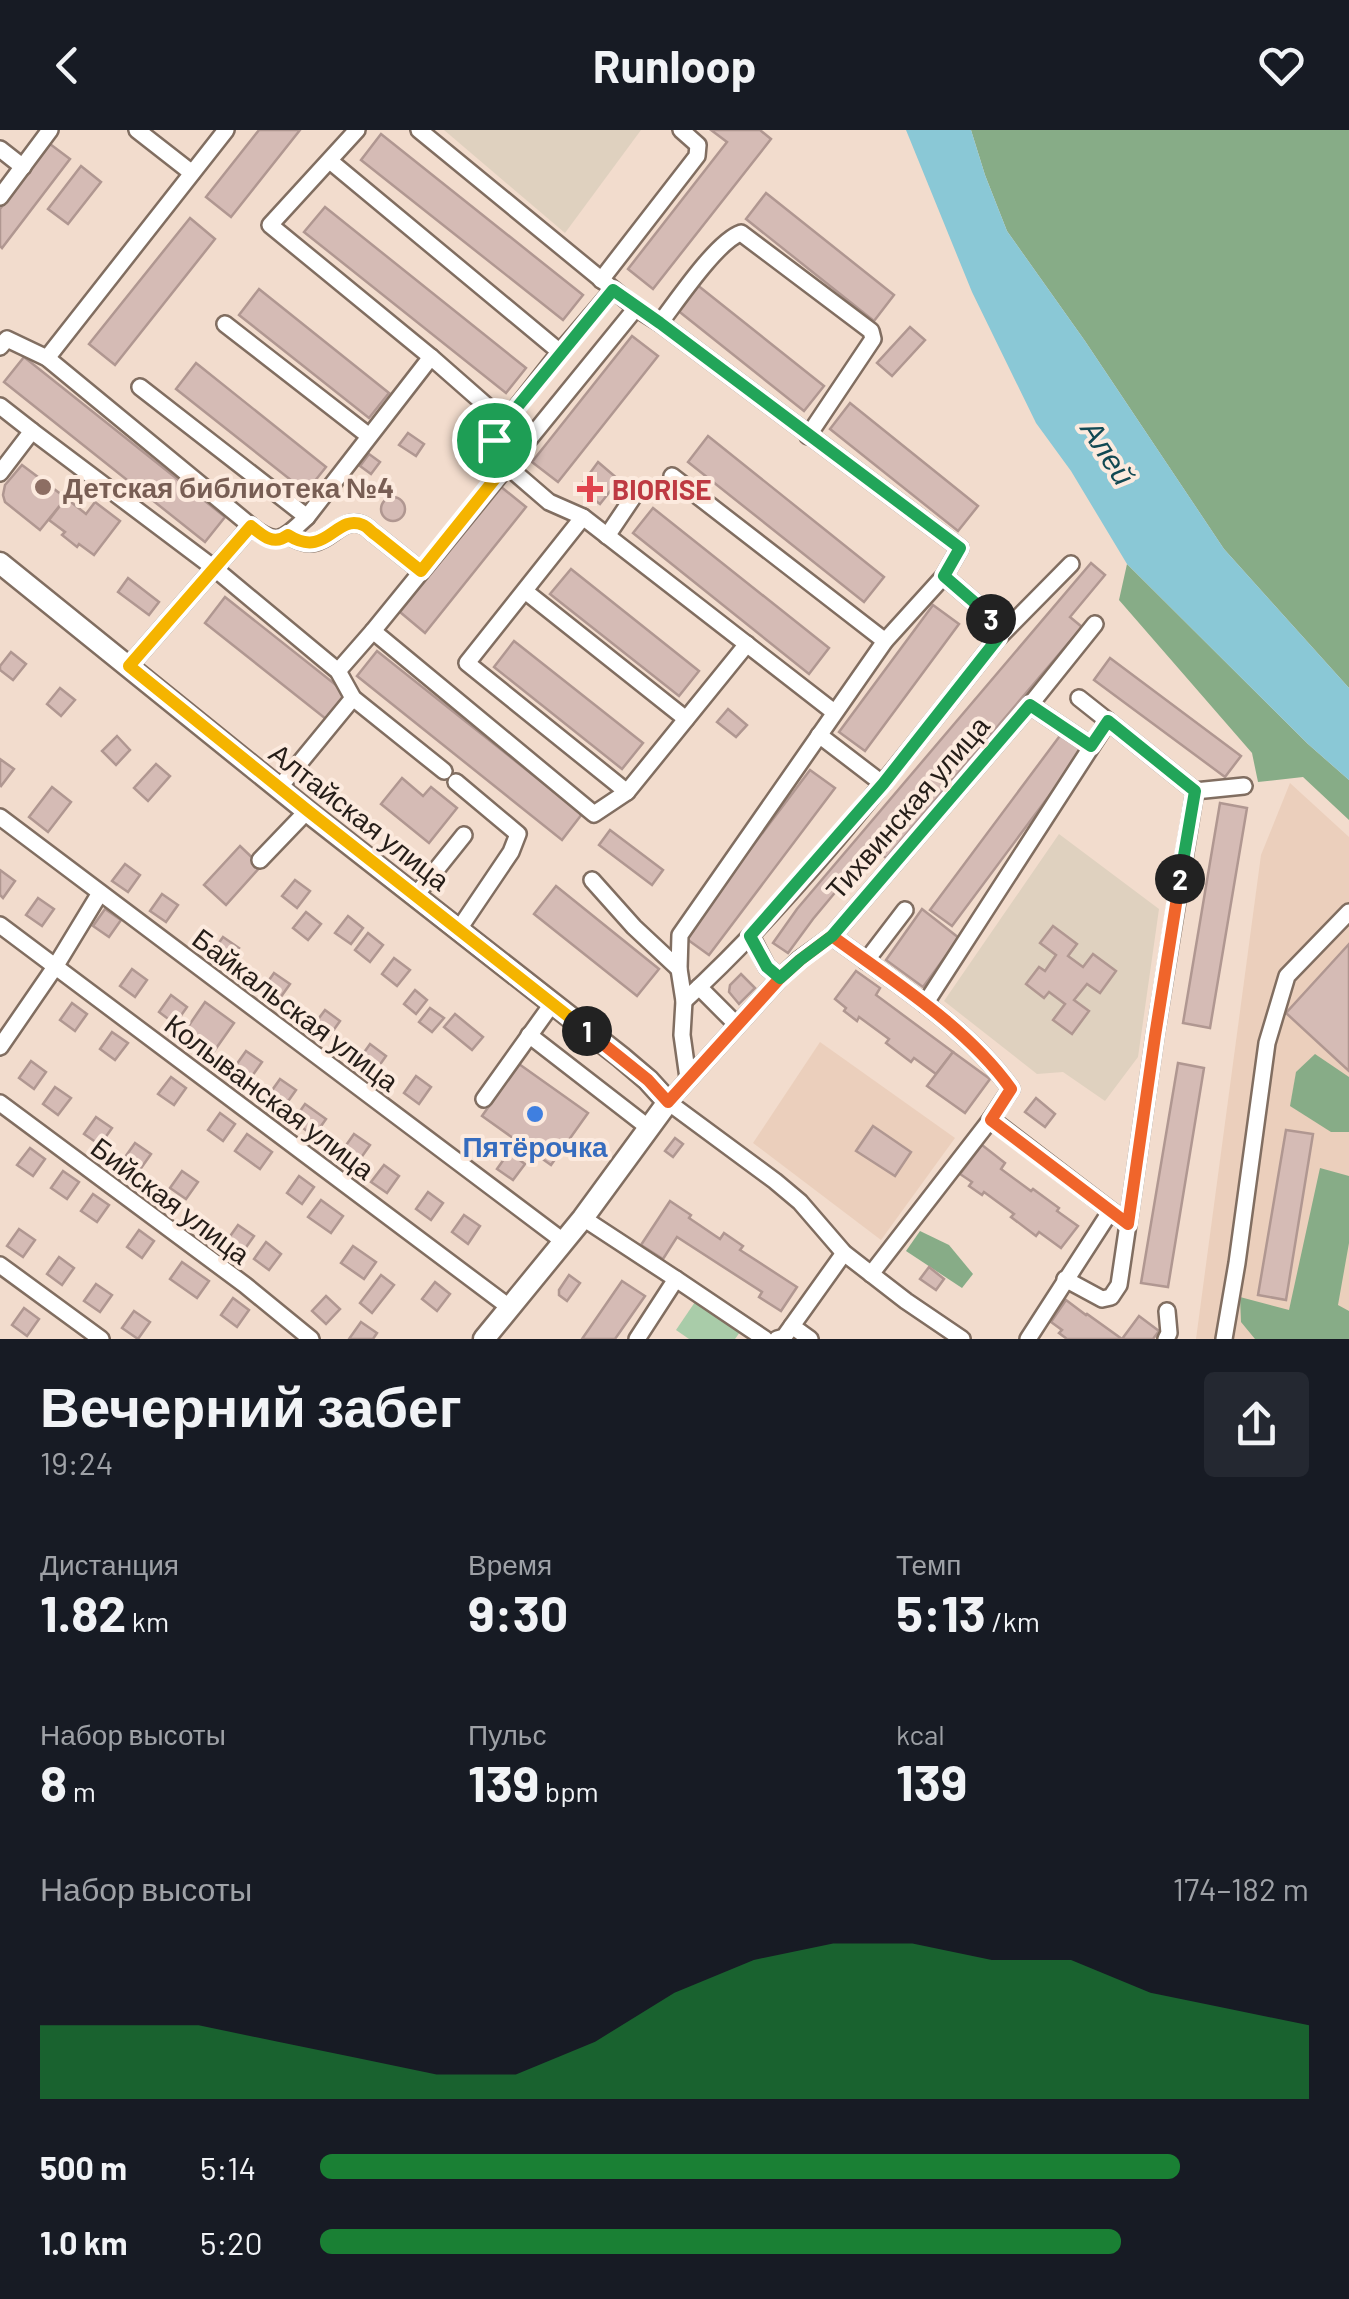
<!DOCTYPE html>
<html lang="ru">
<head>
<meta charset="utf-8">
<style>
	body { margin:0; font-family:Barlow,sans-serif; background:#242831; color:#f1f3f6; height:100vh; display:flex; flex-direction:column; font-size:38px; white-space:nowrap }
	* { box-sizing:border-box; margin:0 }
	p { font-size:32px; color:#9ea1a6 }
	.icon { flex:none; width:55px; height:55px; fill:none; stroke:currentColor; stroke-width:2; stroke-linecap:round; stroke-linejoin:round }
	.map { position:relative; height:1209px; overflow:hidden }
	.drawer { display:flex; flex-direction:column; background:#171b24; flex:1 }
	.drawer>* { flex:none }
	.pin { position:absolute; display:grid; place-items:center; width:85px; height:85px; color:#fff; margin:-42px; border:5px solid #fff; border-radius:50%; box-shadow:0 2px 10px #0007 }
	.km { position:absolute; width:50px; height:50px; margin:-25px; border-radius:50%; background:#222; color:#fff; font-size:28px; line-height:50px; text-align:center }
	.round { display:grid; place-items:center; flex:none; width:105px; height:105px; border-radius:10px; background:#242831 }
	.head { display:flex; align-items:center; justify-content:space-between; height:170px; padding:0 40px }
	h1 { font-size:55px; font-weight:700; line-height:75px }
	.figures { display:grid; grid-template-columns:repeat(3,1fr); gap:15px; height:170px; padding:10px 40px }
	.figures div { display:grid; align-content:center }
	.figures b { font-size:50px; font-weight:700 }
	.figures small { font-size:28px; font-weight:400 }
	.figures p { font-size:28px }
	.chart { height:280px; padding:20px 40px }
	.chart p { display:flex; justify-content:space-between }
	.chart svg { width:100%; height:180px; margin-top:10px; fill:#1a8034; opacity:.7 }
	ul { padding:0 40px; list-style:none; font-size:32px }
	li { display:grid; grid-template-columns:160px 120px 1fr; align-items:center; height:75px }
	li i { height:25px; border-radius:12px; background:#1a8034 }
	header { display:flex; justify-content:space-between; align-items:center; height:130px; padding:0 40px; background:#171b24; font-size:45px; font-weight:700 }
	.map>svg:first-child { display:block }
</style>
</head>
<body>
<header><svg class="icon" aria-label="back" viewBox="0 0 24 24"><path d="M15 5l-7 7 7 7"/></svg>Runloop<svg class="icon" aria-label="heart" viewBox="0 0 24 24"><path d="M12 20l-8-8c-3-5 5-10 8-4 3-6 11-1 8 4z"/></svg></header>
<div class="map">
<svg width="1349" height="1209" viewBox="0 0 1349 1209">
	<rect width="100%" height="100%" fill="#f2dccd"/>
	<!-- built -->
	<g fill="#ebcfbc">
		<path d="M1290,653L1349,707V1209H1196L1261,725Z"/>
		<path d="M820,912L955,1008L881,1110L753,1013Z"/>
	</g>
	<!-- education -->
	<g fill="#dfd1bf">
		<path d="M444,0H641L565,103Z"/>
		<path d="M1059,704L1159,779L1138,927L1105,971L1063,942L1037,944L944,871Z"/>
	</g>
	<!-- green -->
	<path fill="#a9cca9" d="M695,1172L740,1202L735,1209H689L676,1200Z"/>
	<!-- forest -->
	<g fill="#87ac87">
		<path d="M971,0H1349V558L1224,419L1085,211L1007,101L985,45Z"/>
		<path d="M1127,434L1308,614L1349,650V690L1303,647L1258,652L1252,623L1119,470Z"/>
		<path d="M1315,924L1349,947V1002H1331L1290,976L1296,942Z"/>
		<path d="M1320,1038L1349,1046V1113L1338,1175L1349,1181V1209H1255L1241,1192L1240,1167L1289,1180Z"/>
		<path d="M920,1101L949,1115L973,1144L962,1158L906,1121Z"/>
	</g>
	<!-- water -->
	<path fill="#8ac8d6" d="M906,0H971L985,45L1007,101L1085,211L1224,419L1349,558V650L1308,614L1127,434L1071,341L1036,293L972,162Z"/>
	<!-- building -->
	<g fill="#d5bbb5" stroke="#b09791" stroke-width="2.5">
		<path d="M259,0H300L231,87L206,67Z"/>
		<path d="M711,0H760L771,9L653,159L628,139L727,12Z"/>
		<path d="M381,4L583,165L563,190L361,30Z"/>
		<path d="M50,14L70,29L2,118L0,116V79Z"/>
		<path d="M81,36L101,52L68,94L48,79Z"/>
		<path d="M766,63L894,165L874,191L746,89Z"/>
		<path d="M325,77L526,238L506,263L304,102Z"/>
		<path d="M190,88L215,109L115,235L89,214Z"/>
		<path d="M696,154L824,256L804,281L676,179Z"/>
		<path d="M259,159L389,263L369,288L239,185Z"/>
		<path d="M910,197L925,210L892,246L877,233Z"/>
		<path d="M632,206L658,226L558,352L532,332Z"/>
		<path d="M24,227L225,387L205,412L4,252Z"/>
		<path d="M196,233L326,337L306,362L176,259Z"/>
		<path d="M850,273L978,376L958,401L830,299Z"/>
		<path d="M408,303L424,314L416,326L399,315Z"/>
		<path d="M708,306L884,447L864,472L688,332Z"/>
		<path d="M369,324L380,332L371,344L360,336Z"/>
		<path d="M598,332L619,350L600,374L579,358Z"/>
		<path d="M22,335L66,368L40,400L5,372L3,365L5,355Z"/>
		<path d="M500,356L526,377L425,503L400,482Z"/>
		<circle cx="393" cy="379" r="12"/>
		<path d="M66,368L86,384L95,372L120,391L94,425L79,414L77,417L62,405L65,402L49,390Z"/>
		<path d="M653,378L829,518L809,544L633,403Z"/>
		<path d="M1091,433L1105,445L1070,487L1082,497L886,728L873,717L813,789L788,823L773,813L797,779Z"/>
		<path d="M571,439L699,541L679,566L550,464Z"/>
		<path d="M128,448L159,472L149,485L118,462Z"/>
		<path d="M225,467L346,563L326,589L205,493Z"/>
		<path d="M933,475L959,494L865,621L839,602Z"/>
		<path d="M514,511L643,613L622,639L494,537Z"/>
		<path d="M377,521L582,684L562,710L357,546Z"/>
		<path d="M11,522L26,534L13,550L0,540V536Z"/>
		<path d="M1110,528L1241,626L1225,647L1094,550Z"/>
		<path d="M60,558L75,570L61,586L47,574Z"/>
		<path d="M728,579L747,595L736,607L717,592Z"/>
		<path d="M1062,603L1084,619L952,796L930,780Z"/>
		<path d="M117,606L130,620L116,635L102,621Z"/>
		<path d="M0,629L14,639L1,656L0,655Z"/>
		<path d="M156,634L170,646L148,671L134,658Z"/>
		<path d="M810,640L835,658L709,825L684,807Z"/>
		<path d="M402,648L423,666L431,657L457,678L429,713L381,674Z"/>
		<path d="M52,657L71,672L48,702L29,687Z"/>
		<path d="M1220,673L1247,678L1210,898L1183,893Z"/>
		<path d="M610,700L663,740L652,755L599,715Z"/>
		<path d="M240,716L261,736L226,775L204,755Z"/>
		<path d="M125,734L140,745L128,762L112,751Z"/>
		<path d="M0,740L15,751L3,768L0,765Z"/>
		<path d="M295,750L310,761L297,778L282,766Z"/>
		<path d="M556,756L659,839L637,866L534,784Z"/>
		<path d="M162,764L178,775L166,792L150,781Z"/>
		<path d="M38,768L54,779L42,796L26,785Z"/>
		<path d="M105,779L121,790L109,807L93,796Z"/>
		<path d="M922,779L959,808L923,857L886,830Z"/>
		<path d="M306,782L321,794L308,810L293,798Z"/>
		<path d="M348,786L363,798L351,814L335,803Z"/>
		<path d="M1053,796L1077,814L1068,826L1083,837L1093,824L1116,841L1100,863L1087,854L1074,870L1089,881L1072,904L1053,890L1065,874L1049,862L1044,868L1026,854L1039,837L1045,841L1056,825L1040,813Z"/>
		<path d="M368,803L383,815L370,832L355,820Z"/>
		<path d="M223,807L239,818L227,835L211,824Z"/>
		<path d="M1349,814V941L1286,883Z"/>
		<path d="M394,828L410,840L397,856L382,844Z"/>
		<path d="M132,839L147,850L135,867L120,856Z"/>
		<path d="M856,841L880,858L876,865L953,922L936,944L914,928L911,932L886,913L889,909L859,887L857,891L844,881L846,878L835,869Z"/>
		<path d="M274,843L290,854L278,871L262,860Z"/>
		<path d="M741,844L755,858L739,874L729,862L730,855Z"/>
		<path d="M415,860L427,870L416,884L404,874Z"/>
		<path d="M171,865L187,877L175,894L159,882Z"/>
		<path d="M205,872L234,893L210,927L181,907Z"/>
		<path d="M72,873L87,884L75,901L60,890Z"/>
		<path d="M430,878L444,888L432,902L419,892Z"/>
		<path d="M325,880L340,891L328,908L313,896Z"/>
		<path d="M455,884L483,907L472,920L444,897Z"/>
		<path d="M112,902L128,913L115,930L100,919Z"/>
		<path d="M370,914L386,926L374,943L358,931Z"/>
		<path d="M246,921L262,932L250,949L234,938Z"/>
		<path d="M953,922L990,949L965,983L927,956Z"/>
		<path d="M31,931L46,942L34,959L19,948Z"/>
		<path d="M1178,933L1204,938L1168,1157L1141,1153Z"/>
		<path d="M519,934L588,983L551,1035L482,986Z"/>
		<path d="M416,946L431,957L419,974L404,963Z"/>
		<path d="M171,947L186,958L174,975L158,964Z"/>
		<path d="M280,949L296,960L284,977L268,966Z"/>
		<path d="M55,957L71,968L58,985L43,974Z"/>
		<path d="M1036,968L1055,984L1045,997L1025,982Z"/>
		<path d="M305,974L326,989L314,1006L293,991Z"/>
		<path d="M220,983L235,994L223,1011L208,1000Z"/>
		<path d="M96,987L112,998L100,1015L84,1004Z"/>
		<path d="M873,996L911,1022L895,1046L856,1021Z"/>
		<path d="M1286,1000L1313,1004L1286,1170L1258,1165Z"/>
		<path d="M247,1004L272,1022L260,1039L235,1021Z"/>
		<path d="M354,1004L370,1015L358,1032L342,1021Z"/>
		<path d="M675,1008L683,1014L673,1027L665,1021Z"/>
		<path d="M135,1013L151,1024L139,1041L123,1030Z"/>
		<path d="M982,1015L1005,1033L1001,1039L1031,1061L1033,1059L1059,1078L1057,1081L1078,1096L1061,1118L1039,1102L1036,1106L1011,1087L1014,1084L984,1062L982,1065L969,1056L972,1052L960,1044Z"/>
		<path d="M30,1018L45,1029L33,1046L17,1035Z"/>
		<path d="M509,1022L525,1034L513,1050L497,1039Z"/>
		<path d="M384,1035L399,1046L387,1063L371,1052Z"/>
		<path d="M63,1041L79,1052L67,1069L51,1058Z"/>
		<path d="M182,1041L198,1052L186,1069L170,1058Z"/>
		<path d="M299,1046L314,1057L302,1074L287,1063Z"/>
		<path d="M428,1062L443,1073L431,1090L416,1079Z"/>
		<path d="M93,1064L109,1075L97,1092L81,1081Z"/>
		<path d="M321,1070L343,1086L331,1103L308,1087Z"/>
		<path d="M670,1071L691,1085L689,1088L720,1109L724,1103L743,1116L740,1120L797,1157L781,1181L759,1167L762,1162L677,1107L663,1129L641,1115Z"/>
		<path d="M464,1085L480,1096L468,1114L452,1102Z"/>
		<path d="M238,1095L254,1106L242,1123L226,1112Z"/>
		<path d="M19,1099L35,1110L23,1127L7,1116Z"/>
		<path d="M139,1100L154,1111L142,1128L127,1117Z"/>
		<path d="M266,1112L281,1124L269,1140L254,1129Z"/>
		<path d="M353,1116L376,1132L364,1149L341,1133Z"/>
		<path d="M59,1127L74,1138L62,1155L47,1144Z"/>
		<path d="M182,1132L209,1151L197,1168L170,1149Z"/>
		<path d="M929,1137L944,1149L936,1160L920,1149Z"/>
		<path d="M381,1145L394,1155L372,1183L360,1173Z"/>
		<path d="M569,1145L580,1153L567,1171L559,1165V1160Z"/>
		<path d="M622,1151L645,1166L615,1209H582Z"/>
		<path d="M435,1152L450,1164L437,1181L422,1169Z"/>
		<path d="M96,1154L112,1165L100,1182L84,1171Z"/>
		<path d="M326,1166L340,1179L326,1194L312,1181Z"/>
		<path d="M233,1168L249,1180L237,1197L221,1185Z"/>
		<path d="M1066,1170L1086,1185L1087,1184L1122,1209H1067L1059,1203L1062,1200L1051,1192Z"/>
		<path d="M24,1178L39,1189L27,1206L12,1195Z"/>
		<path d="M134,1181L150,1192L138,1209L122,1198Z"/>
		<path d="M1139,1186L1159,1201L1153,1209H1122Z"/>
		<path d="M361,1192L377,1203L373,1209H349Z"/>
	</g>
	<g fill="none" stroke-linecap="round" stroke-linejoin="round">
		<!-- minor casing -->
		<g stroke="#816e61" stroke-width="20">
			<g id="minor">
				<path d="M137,0L192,43"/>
				<path d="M357,0L270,95L431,227L505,292"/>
				<path d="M419,0L636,178"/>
				<path d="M0,19L23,37"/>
				<path d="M330,31L560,222"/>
				<path d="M0,67L50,0"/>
				<path d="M601,150L697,26L698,15L681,0"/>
				<path d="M660,193C677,171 717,111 741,103L871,201L873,209L808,306"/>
				<path d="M225,194L369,306"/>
				<path d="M0,217L7,209L47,228L251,396"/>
				<path d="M47,228L226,0"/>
				<path d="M140,257L307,387"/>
				<path d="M0,276L32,301"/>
				<path d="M0,343L32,301L214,438L338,541L353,568L444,641"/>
				<path d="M672,346L885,511"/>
				<path d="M583,387L834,582"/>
				<path d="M288,405C327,431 335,383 363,395C368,397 371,402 376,405C391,417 406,429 421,441"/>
				<path d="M607,406L638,360"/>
				<path d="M525,461L686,589"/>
				<path d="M373,501L636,178L660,193L960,418L944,446L885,511L680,805L679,839L684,871L682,905L688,948"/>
				<path d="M998,508L1071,434"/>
				<path d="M129,536L251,396C279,418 284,408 307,387L431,227"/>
				<path d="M338,541L373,501L594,684L627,662L467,533L583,387L549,372L506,335L495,323V310L505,292L560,222L613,160"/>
				<path d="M1079,568L1108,591"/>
				<path d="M1030,575L1091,616"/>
				<path d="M819,605L883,654"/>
				<path d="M456,652L518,704L511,722L459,799"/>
				<path d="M279,658L353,568"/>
				<path d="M627,662L747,514"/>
				<path d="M0,687L563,1111"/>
				<path d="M260,730L307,681"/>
				<path d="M592,750L634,797L679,839"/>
				<path d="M416,765L464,705"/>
				<path d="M0,795L509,1177"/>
				<path d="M751,806L767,837L780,848"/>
				<path d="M832,806C893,851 967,897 1011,959L991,989L1128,1094L1155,906L1195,661"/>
				<path d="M866,831L905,780"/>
				<path d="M699,857L737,895"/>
				<path d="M684,871C801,764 900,632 998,508L989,485L944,446"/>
				<path d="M925,874L1108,591L1195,661L1244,656"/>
				<path d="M529,905L649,998"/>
				<path d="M0,917L55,837L100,763"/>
				<path d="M484,969L552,874"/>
				<path d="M0,973L245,1155L311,1209"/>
				<path d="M583,1088L676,1149"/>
				<path d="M0,1135L101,1209"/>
				<path d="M871,1144L991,989"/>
				<path d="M1065,1149L1102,1169L1111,1167L1119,1155L1128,1094"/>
				<path d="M792,1196L810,1209"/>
				<path d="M637,1209L676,1149L765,1209"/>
				<path d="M777,1209L784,1207L844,1123"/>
				<path d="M962,1209L906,1171L844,1123L800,1072L775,1051L668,972L780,848L800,829L832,806L1030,575L1095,494"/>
				<path d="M1028,1209L1110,1082"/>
				<path d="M1166,1209L1169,1203L1167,1181"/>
				<path d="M1224,1209L1237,1133L1267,913L1287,846L1349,782"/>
			</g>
		</g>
		<!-- major casing -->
		<g stroke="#816e61" stroke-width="25">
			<path id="major" d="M0,433L307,681L621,927L648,950L668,972L583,1088L484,1209"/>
		</g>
		<!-- minor -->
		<use href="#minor" stroke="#fff" stroke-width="15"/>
		<!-- major -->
		<use href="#major" stroke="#fff" stroke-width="20"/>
	</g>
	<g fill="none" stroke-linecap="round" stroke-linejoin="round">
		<!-- split-1 casing -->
		<g stroke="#fff" stroke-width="20">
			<path id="split-1" d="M494,310L495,323L506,335L421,441C406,429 391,417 376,405C371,402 368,397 363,395C335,383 327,430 288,405C274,416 263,406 251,396L129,536L307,680L587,901"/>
		</g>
		<!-- split-2 casing -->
		<g stroke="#fff" stroke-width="20">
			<path id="split-2" d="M587,901L648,950L668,972L780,848L800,830L832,806C893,851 967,897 1011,959L991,990L1128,1094L1155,906L1180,749"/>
		</g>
		<!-- split-3 casing -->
		<g stroke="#fff" stroke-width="20">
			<path id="split-3" d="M991,489L998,508L883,654L750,806L767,837L780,848L800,830L832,806L1030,575L1091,616L1108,591L1195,661L1180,749"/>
		</g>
		<!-- split-4 casing -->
		<g stroke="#fff" stroke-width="20">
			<path id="split-4" d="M494,310L505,292L613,160L660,193L960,418L944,446L989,485L991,489"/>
		</g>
		<!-- split-1 -->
		<use href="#split-1" stroke="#f5b400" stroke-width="12"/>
		<!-- split-2 -->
		<use href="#split-2" stroke="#f0652b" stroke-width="12"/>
		<!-- split-3 -->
		<use href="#split-3" stroke="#22a559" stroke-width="12"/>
		<!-- split-4 -->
		<use href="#split-4" stroke="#22a559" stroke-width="12"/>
	</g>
	<!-- markers -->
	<circle fill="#8d6e63" stroke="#fceade" stroke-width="4" cx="43" cy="357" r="10"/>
	<path fill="#e0444e" stroke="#fceade" stroke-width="4" d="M585 344h10v10h10v10h-10v10h-10v-10h-10v-10h10z"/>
	<circle fill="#3f7fe0" stroke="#fceade" stroke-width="4" cx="535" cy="984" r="10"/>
	<g text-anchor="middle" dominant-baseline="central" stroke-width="8" stroke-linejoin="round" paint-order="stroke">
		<!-- education labels -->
		<g font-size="28" font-weight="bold" fill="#785e54" stroke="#fceade" text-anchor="start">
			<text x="63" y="357">Детская библиотека №4</text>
		</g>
		<!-- health labels -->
		<g font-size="28" font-weight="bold" fill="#be3a42" stroke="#fceade" text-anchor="start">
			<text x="612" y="359">BIORISE</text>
		</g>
		<!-- street labels -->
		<g font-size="28" fill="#251d18" stroke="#fceade">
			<text transform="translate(907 677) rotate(-49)">Тихвинская улица</text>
			<text transform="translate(360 686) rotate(38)">Алтайская улица</text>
			<text transform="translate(296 879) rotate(37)">Байкальская улица</text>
			<text transform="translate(270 966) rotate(37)">Колыванская улица</text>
			<text transform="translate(171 1070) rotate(37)">Бийская улица</text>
		</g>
		<!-- shop labels -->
		<g font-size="28" font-weight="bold" fill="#366cbe" stroke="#fceade">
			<text x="535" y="1016">Пятёрочка</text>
		</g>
		<!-- water labels -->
		<g font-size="30" font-style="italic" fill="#114953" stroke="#fceade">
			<text transform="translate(1109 322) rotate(57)">Алей</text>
		</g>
	</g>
</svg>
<div class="pin" style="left:494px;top:310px;background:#1e9e55"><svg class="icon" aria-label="arrive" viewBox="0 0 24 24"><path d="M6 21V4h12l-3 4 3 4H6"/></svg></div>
<b class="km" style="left:587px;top:901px">1</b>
<b class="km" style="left:1180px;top:749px">2</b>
<b class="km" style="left:991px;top:489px">3</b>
</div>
<section class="drawer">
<div class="head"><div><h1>Вечерний забег</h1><p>19:24</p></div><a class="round"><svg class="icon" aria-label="share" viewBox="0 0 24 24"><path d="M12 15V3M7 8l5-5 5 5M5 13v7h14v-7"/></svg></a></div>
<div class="figures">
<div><p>Дистанция</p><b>1.82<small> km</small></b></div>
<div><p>Время</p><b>9:30</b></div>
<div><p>Темп</p><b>5:13<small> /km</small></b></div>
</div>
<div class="figures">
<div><p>Набор высоты</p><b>8<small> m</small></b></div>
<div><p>Пульс</p><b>139<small> bpm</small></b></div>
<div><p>kcal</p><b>139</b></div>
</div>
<div class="chart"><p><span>Набор высоты</span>174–182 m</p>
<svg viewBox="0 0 160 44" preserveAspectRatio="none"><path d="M0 44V26L10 26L20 26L30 30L40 34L50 38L60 38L70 30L80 18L90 10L100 6L110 6L120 10L130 10L140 18L150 22L160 26V44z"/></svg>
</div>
<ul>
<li><b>500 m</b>5:14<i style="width:87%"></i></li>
<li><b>1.0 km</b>5:20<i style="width:81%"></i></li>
</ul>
</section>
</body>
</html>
